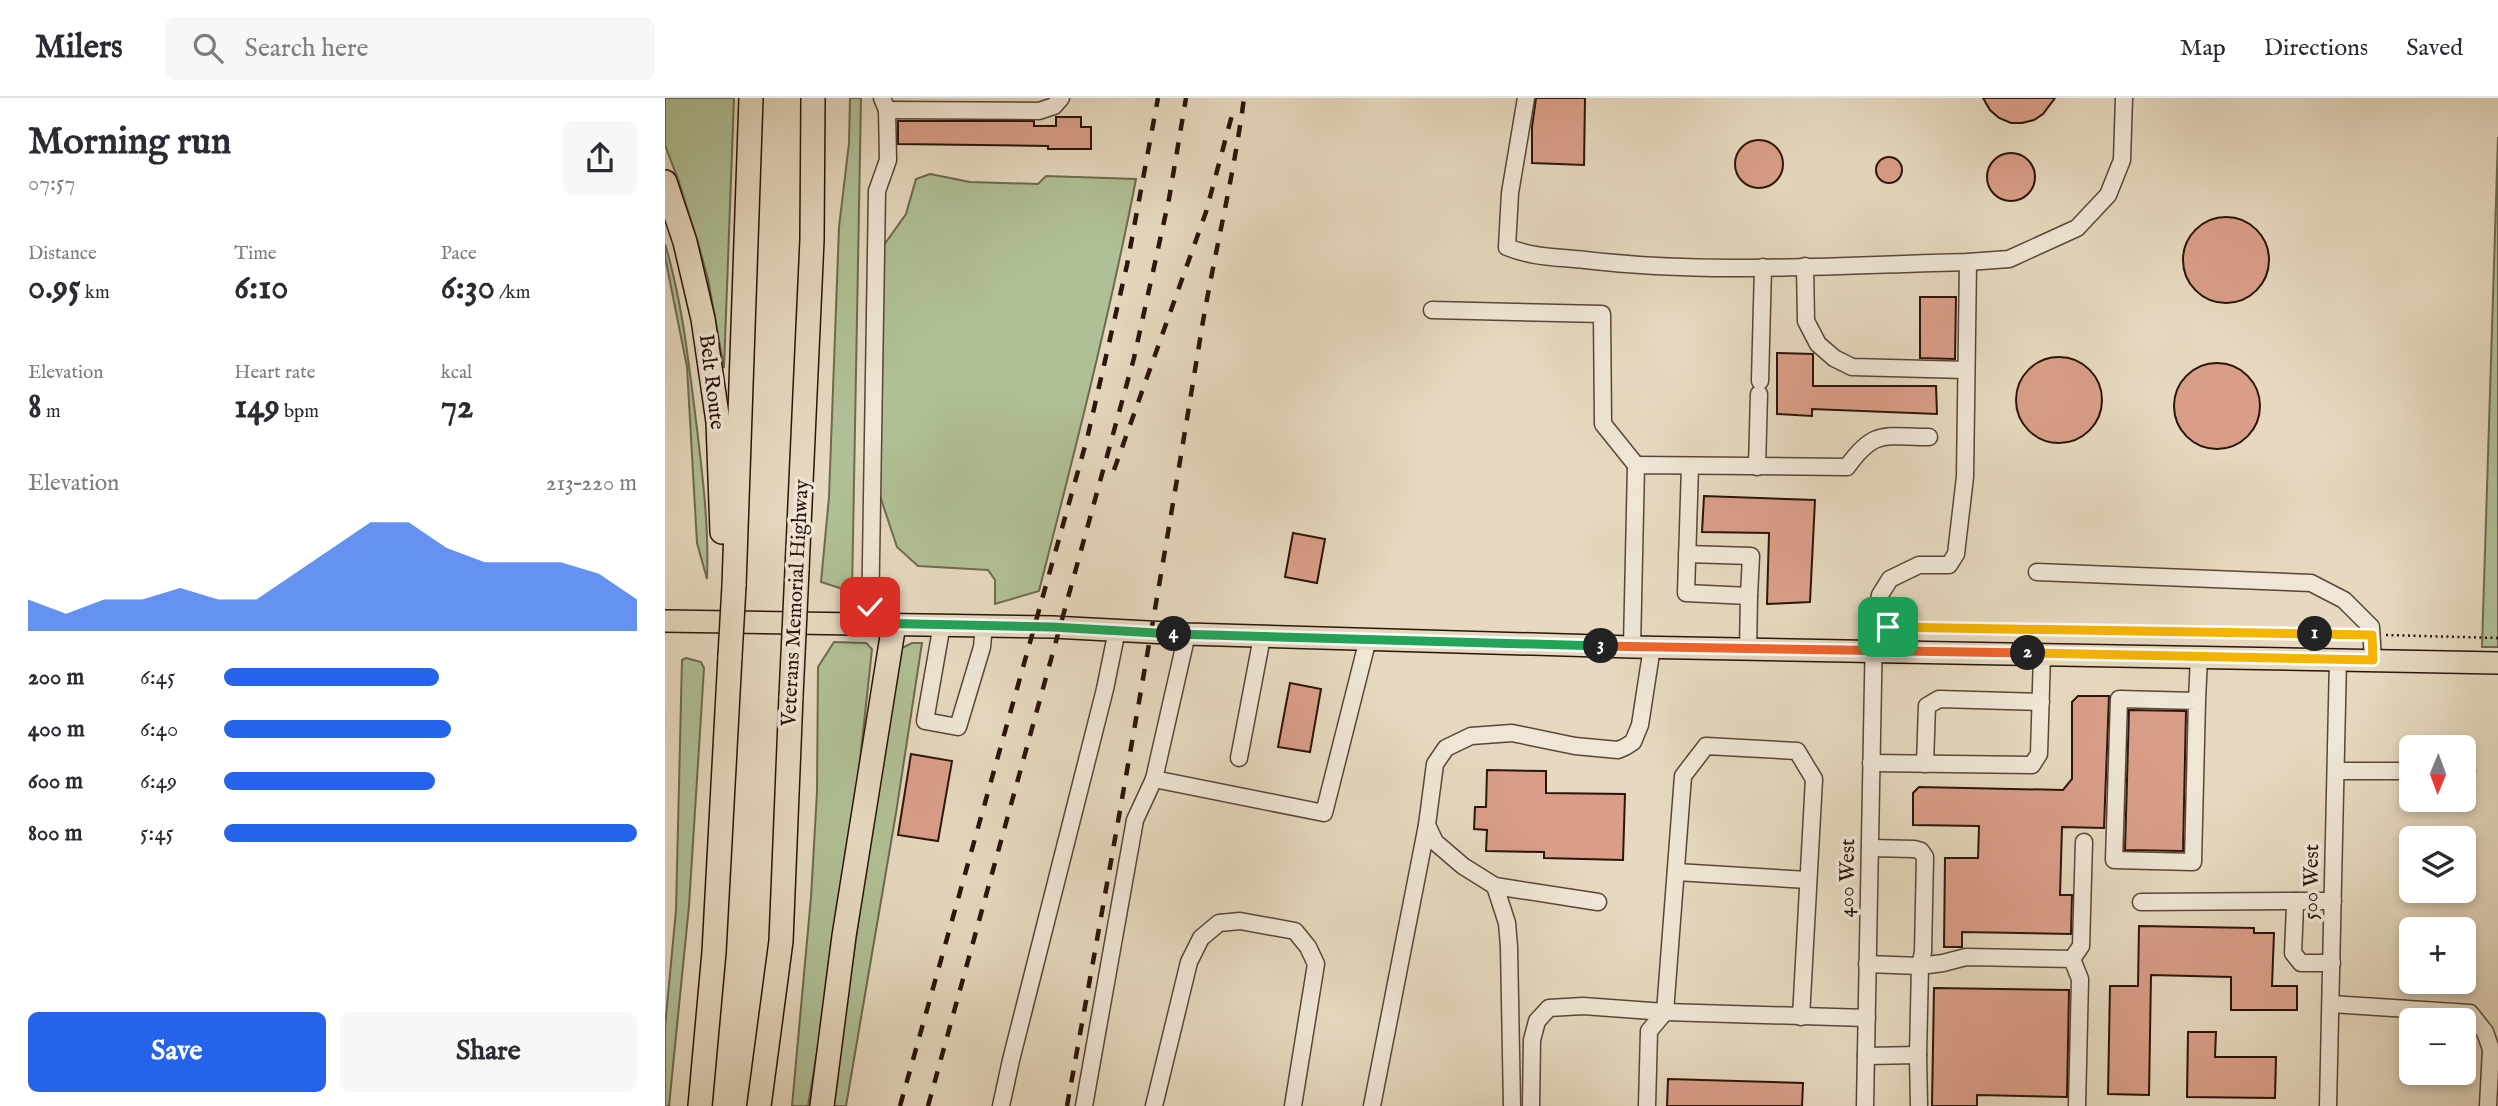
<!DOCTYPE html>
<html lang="en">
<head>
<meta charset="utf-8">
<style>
	body { margin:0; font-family:"IM FELL English",serif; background:#f7f7f7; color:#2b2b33; height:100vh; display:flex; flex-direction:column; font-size:26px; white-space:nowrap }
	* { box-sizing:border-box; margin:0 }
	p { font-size:23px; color:#7c7c81 }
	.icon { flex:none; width:38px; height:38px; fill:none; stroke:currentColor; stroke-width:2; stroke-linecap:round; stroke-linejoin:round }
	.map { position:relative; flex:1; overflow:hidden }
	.panel { display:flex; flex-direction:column; background:#fff; width:665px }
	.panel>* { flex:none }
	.needle { width:46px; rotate:181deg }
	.tools { position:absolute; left:1734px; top:637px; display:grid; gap:14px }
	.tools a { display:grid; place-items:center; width:77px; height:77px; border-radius:10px; background:#fff; box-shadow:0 4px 10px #0003; font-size:35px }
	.pin { position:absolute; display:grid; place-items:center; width:60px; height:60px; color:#fff; margin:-30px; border-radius:14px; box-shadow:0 4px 10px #0006 }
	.km { position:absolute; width:35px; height:35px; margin:-18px; border-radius:50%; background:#222; color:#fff; font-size:19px; line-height:35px; text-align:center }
	.round { display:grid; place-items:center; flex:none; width:74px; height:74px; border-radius:10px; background:#f7f7f7 }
	.summary { display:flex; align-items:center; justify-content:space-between; height:119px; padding:0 28px }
	h1 { font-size:38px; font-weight:800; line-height:52px }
	.stats { display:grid; grid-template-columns:repeat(3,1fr); gap:10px; height:119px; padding:7px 28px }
	.stats div { display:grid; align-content:center }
	.stats b { font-size:35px; font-weight:800 }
	.stats small { font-size:19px; font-weight:400 }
	.stats p { font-size:19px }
	.chart { height:196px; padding:14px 28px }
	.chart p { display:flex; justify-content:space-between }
	.chart svg { width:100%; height:126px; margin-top:7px; fill:#2563eb; opacity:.7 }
	.action { display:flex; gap:14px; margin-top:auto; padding:14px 28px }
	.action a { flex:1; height:80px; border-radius:10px; background:#2563eb; color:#fff; font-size:28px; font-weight:800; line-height:80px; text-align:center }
	.action a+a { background:#f7f7f7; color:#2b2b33 }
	ul { padding:0 28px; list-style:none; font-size:23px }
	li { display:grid; grid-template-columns:112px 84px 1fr; align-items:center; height:52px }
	li i { height:18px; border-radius:9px; background:#2563eb }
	header { display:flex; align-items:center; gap:42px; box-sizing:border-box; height:98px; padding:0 35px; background:#fff; border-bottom:2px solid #e1e1e2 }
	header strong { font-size:33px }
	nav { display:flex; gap:38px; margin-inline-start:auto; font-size:24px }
	.search { width:490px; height:63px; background:#f7f7f7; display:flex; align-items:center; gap:18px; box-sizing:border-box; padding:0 24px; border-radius:10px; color:#7c7c81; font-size:26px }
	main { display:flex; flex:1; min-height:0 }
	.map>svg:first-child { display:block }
</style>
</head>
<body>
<header>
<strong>Milers</strong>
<div class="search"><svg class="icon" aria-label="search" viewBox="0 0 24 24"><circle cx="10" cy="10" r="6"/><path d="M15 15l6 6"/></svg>Search here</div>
<nav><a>Map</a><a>Directions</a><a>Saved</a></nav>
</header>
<main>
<section class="panel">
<div class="summary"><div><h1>Morning run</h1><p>07:57</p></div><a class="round"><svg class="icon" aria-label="share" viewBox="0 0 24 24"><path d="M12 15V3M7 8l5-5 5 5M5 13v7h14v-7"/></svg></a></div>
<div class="stats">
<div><p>Distance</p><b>0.95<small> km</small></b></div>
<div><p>Time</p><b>6:10</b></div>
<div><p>Pace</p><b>6:30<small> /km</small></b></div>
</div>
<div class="stats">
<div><p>Elevation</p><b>8<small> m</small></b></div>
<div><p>Heart rate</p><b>149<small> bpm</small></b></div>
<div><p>kcal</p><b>72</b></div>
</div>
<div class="chart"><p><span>Elevation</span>213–220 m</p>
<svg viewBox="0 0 160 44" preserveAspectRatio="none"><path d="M0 44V33L10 38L20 33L30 33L40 29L50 33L60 33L70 24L80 15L90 6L100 6L110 15L120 20L130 20L140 20L150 24L160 33V44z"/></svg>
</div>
<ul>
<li><b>200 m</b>6:45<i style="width:52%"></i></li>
<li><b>400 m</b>6:40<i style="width:55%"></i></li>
<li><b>600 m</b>6:49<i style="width:51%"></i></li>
<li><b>800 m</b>5:45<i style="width:100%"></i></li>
</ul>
<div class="action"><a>Save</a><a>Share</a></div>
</section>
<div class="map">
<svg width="1833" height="1008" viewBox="0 0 1833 1008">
	<rect width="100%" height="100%" fill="#e6d9bf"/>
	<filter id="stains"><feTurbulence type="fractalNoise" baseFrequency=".00286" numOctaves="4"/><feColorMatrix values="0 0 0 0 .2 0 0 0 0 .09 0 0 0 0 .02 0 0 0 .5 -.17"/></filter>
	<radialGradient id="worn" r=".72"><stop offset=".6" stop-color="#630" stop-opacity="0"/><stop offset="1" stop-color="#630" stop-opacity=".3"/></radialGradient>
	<!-- green -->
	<g fill="#b0c096" stroke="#6e6a50" stroke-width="2">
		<path d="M0,0H69L59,270L43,181L33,145L14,84L0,47Z"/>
		<path d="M185,0H196L187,494L156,484L164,399L174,129L184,45Z"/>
		<path d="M1833,39V549H1817Z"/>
		<path d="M265,76L305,84L373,86L381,78L471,81C444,220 409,356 374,493L330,506V482L323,472L253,468L232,449L215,398L219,147L241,116L251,81Z"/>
		<path d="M0,146C18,206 24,268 32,331C38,381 44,430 42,481L32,445L22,269L0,159Z"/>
		<path d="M169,544L201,545L207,551L184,764L143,1008H127L146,799L152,694L153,569Z"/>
		<path d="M247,545H257L231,715L181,1008H162L184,887L233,552Z"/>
		<path d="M21,560L36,564L39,570L24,808L4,1008H0V929L11,812L17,562Z"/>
	</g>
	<!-- building -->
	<g fill="#da9e88" stroke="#2b140a" stroke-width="2">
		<path d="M871,0H920L919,67L867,65V29Z"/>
		<path d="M1318,0H1390L1378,16L1369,22L1357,25H1346L1334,20L1325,12Z"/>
		<path d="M391,19H416V29H426V51H383V48L233,46V23H369V28H391Z"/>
		<circle cx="1094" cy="66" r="24"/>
		<circle cx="1346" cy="79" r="24"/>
		<circle cx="1224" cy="72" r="13"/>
		<circle cx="1561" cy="162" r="43"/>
		<path d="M1255,199H1291L1290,261L1255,260Z"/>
		<path d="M1112,255L1148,256V288H1271L1272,316L1147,311V318L1112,316Z"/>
		<circle cx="1394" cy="302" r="43"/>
		<circle cx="1552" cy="308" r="43"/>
		<path d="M1039,398L1150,402L1145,504L1102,506L1104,435L1037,434Z"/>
		<path d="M628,435L660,441L652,485L620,479Z"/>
		<path d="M625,585L656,591L645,654L613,649Z"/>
		<path d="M1413,598H1444L1439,730L1397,729L1395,797H1407L1406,836L1297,834V849H1279L1280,760H1313L1314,728L1248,727V695L1254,689L1398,692L1407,681V604Z"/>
		<path d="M1464,612L1521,613L1518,753L1460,752Z"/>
		<path d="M246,656L287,663L273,743L233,737Z"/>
		<path d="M822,672L881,673V695L960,696L958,762L879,760V754L821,753L822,732L809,731L810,709H821Z"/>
		<path d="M1474,828L1589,830V835H1609L1607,888H1632V912H1566V879L1486,877L1484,997L1443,996L1445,888H1473Z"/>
		<path d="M1269,890L1404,892L1402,999L1312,997V1008H1267Z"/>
		<path d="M1523,934H1551L1550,959H1611L1610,1000L1522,999Z"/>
		<path d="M1003,981L1138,985L1137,1008H1002Z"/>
	</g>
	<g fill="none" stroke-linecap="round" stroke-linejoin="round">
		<!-- minor casing -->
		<g stroke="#5a4537" stroke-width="19">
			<g id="minor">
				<path d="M861,0L845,95L842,149C869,160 892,159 920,162C1047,177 1176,167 1303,164L1344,161L1412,130L1443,97L1457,62L1459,0"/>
				<path d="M222,12L374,13L389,8L396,0"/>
				<path d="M1140,168L1141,223L1153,246L1169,260L1187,269L1301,272"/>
				<path d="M767,212L937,216L938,326L971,367"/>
				<path d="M1095,283L1098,169"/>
				<path d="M1025,368L1021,495L1084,498L1083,551"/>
				<path d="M1092,369L1094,296"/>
				<path d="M1022,456L1086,458L1084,498"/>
				<path d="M1372,474L1646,485L1679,502L1706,529L1708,562"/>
				<path d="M205,525L212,93L223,62L222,12L217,0"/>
				<path d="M277,526L260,623L293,629L317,549L319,527"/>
				<path d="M522,536L489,681L659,715L703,541"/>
				<path d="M967,549L971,367L1182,369C1210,330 1220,339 1264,339"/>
				<path d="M1532,603L1528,764L1449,762L1454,601L1532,603L1534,558"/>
				<path d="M574,660L597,539"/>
				<path d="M1206,665L1367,667L1374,656L1377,556"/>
				<path d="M1260,666L1262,608L1274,601L1376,604"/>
				<path d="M1671,673H1746"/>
				<path d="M1799,673H1802"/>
				<path d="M1011,774L1143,782"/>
				<path d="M830,788L842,825L844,849L847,1008"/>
				<path d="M933,804L830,788L798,768L770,744L762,727L770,666L781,650L806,638L847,635L910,648L953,652L960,649L968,644L975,627L987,549"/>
				<path d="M1476,804L1632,803"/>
				<path d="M1407,861L1416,848L1419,744"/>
				<path d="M1667,865H1636L1628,855L1630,808L1632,803H1668"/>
				<path d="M1202,866L1255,868L1258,854L1260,759L1256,753L1249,751L1205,750"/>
				<path d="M1666,906L1805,915L1820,934L1826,951L1823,1008"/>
				<path d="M1253,957L1255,868L1278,865L1301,859L1407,861L1415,881L1412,1008"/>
				<path d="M1201,958L1253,957L1254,1008"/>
				<path d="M336,1008L346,962L440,591L452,532"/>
				<path d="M419,1008L470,722L489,681"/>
				<path d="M489,1008L524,864L536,840L554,825L575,823L630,833L643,849L651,866L628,1008"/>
				<path d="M707,1008L762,727"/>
				<path d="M866,1008L867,942L872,923L884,910L918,908L1000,914L1202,920"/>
				<path d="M982,1008L984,933L1000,914L1018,678L1041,648L1132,653L1149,681L1136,919"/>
				<path d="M1200,1008L1209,531L1215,497L1225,481L1254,467H1284L1291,456L1300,379L1303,164"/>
				<path d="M1663,1008L1673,561"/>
			</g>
		</g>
		<!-- major casing -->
		<g stroke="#2b140a" stroke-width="24">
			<path id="major" d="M0,523L387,529L522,536L967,549L1833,565"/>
		</g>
		<!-- highway casing -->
		<g stroke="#2b140a" stroke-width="26">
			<g id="highway">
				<path d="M0,84L20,144L38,221L53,324L57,434"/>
				<path d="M132,472L147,142L148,0"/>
				<path d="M69,488L86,0"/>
				<path d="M35,1008L49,854L65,558"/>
				<path d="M94,1008L116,843L126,598"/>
				<path d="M157,1008L179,838L229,526"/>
			</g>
		</g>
		<!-- path -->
		<g stroke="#2b140a" stroke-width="2.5" stroke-dasharray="2 3.5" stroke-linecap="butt">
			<path d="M1224,529L1693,537"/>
			<path d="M1721,537L1833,540"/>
		</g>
		<!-- minor -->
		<use href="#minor" stroke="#efe6d5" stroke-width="16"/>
		<!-- major -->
		<use href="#major" stroke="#e6d9bf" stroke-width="21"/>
		<!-- highway -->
		<use href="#highway" stroke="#e6d9bf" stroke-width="23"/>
		<!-- rail -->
		<g stroke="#2b140a" stroke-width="4.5" stroke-dasharray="12 12" stroke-linecap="butt">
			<path d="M449,372L541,114L567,17"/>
			<path d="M235,1008L422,341L462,167L493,0"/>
			<path d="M263,1008L469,260L504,101L521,0"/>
			<path d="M402,1008C449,749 495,489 537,229C550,153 569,77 579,0"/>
		</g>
		<!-- highway-bridge casing -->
		<g stroke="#2b140a" stroke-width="26" stroke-linecap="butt">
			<g id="highway-bridge">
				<path d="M65,558L69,488"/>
				<path d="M126,598L132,472"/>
			</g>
		</g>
		<!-- highway-bridge -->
		<use href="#highway-bridge" stroke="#e6d9bf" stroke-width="23"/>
	</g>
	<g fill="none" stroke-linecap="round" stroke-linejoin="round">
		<!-- split-1 casing -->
		<g stroke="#fff" stroke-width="14">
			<path id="split-1" d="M1223,529L1650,536"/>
		</g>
		<!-- split-2 casing -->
		<g stroke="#fff" stroke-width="14">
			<path id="split-2" d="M1363,555L1708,562L1707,537L1650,536"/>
		</g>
		<!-- split-3 casing -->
		<g stroke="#fff" stroke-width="14">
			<path id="split-3" d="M936,548L1363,555"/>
		</g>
		<!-- split-4 casing -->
		<g stroke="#fff" stroke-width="14">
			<path id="split-4" d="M509,536L936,548"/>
		</g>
		<!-- split-5 casing -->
		<g stroke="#fff" stroke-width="14">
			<path id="split-5" d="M205,509V525L387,529L509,536"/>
		</g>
		<!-- split-1 -->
		<use href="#split-1" stroke="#f5b400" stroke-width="9"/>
		<!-- split-2 -->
		<use href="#split-2" stroke="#f5b400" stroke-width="9"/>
		<!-- split-3 -->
		<use href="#split-3" stroke="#f0652b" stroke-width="9"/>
		<!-- split-4 -->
		<use href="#split-4" stroke="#22a559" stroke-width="9"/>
		<!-- split-5 -->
		<use href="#split-5" stroke="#22a559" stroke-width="9"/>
	</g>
	<g text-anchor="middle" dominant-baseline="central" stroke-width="7" stroke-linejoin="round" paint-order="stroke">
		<!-- street labels -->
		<g font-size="21" fill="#2b140a" stroke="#efe6d5">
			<text transform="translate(46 284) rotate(83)">Belt Route</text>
			<text transform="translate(131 505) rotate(-87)">Veterans Memorial Highway</text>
			<text transform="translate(1183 780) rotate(-89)">400 West</text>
			<text transform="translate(1647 784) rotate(-89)">500 West</text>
		</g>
	</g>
	<rect width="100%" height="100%" filter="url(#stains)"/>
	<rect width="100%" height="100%" fill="url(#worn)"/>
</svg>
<div class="tools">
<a><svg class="needle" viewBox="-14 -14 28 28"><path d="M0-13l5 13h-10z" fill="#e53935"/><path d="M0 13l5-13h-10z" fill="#7c7c81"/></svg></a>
<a><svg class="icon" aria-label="layers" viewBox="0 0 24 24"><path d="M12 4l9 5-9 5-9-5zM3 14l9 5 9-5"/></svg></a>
<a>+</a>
<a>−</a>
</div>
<div class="pin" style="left:1223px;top:529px;background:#1e9e55"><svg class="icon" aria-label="arrive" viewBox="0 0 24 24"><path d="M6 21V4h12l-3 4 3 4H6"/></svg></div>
<div class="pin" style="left:205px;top:509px;background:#d93025"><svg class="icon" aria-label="check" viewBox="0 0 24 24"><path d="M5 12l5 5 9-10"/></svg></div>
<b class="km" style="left:1650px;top:536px">1</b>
<b class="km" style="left:1363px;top:555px">2</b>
<b class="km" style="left:936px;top:548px">3</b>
<b class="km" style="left:509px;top:536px">4</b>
</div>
</main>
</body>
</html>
